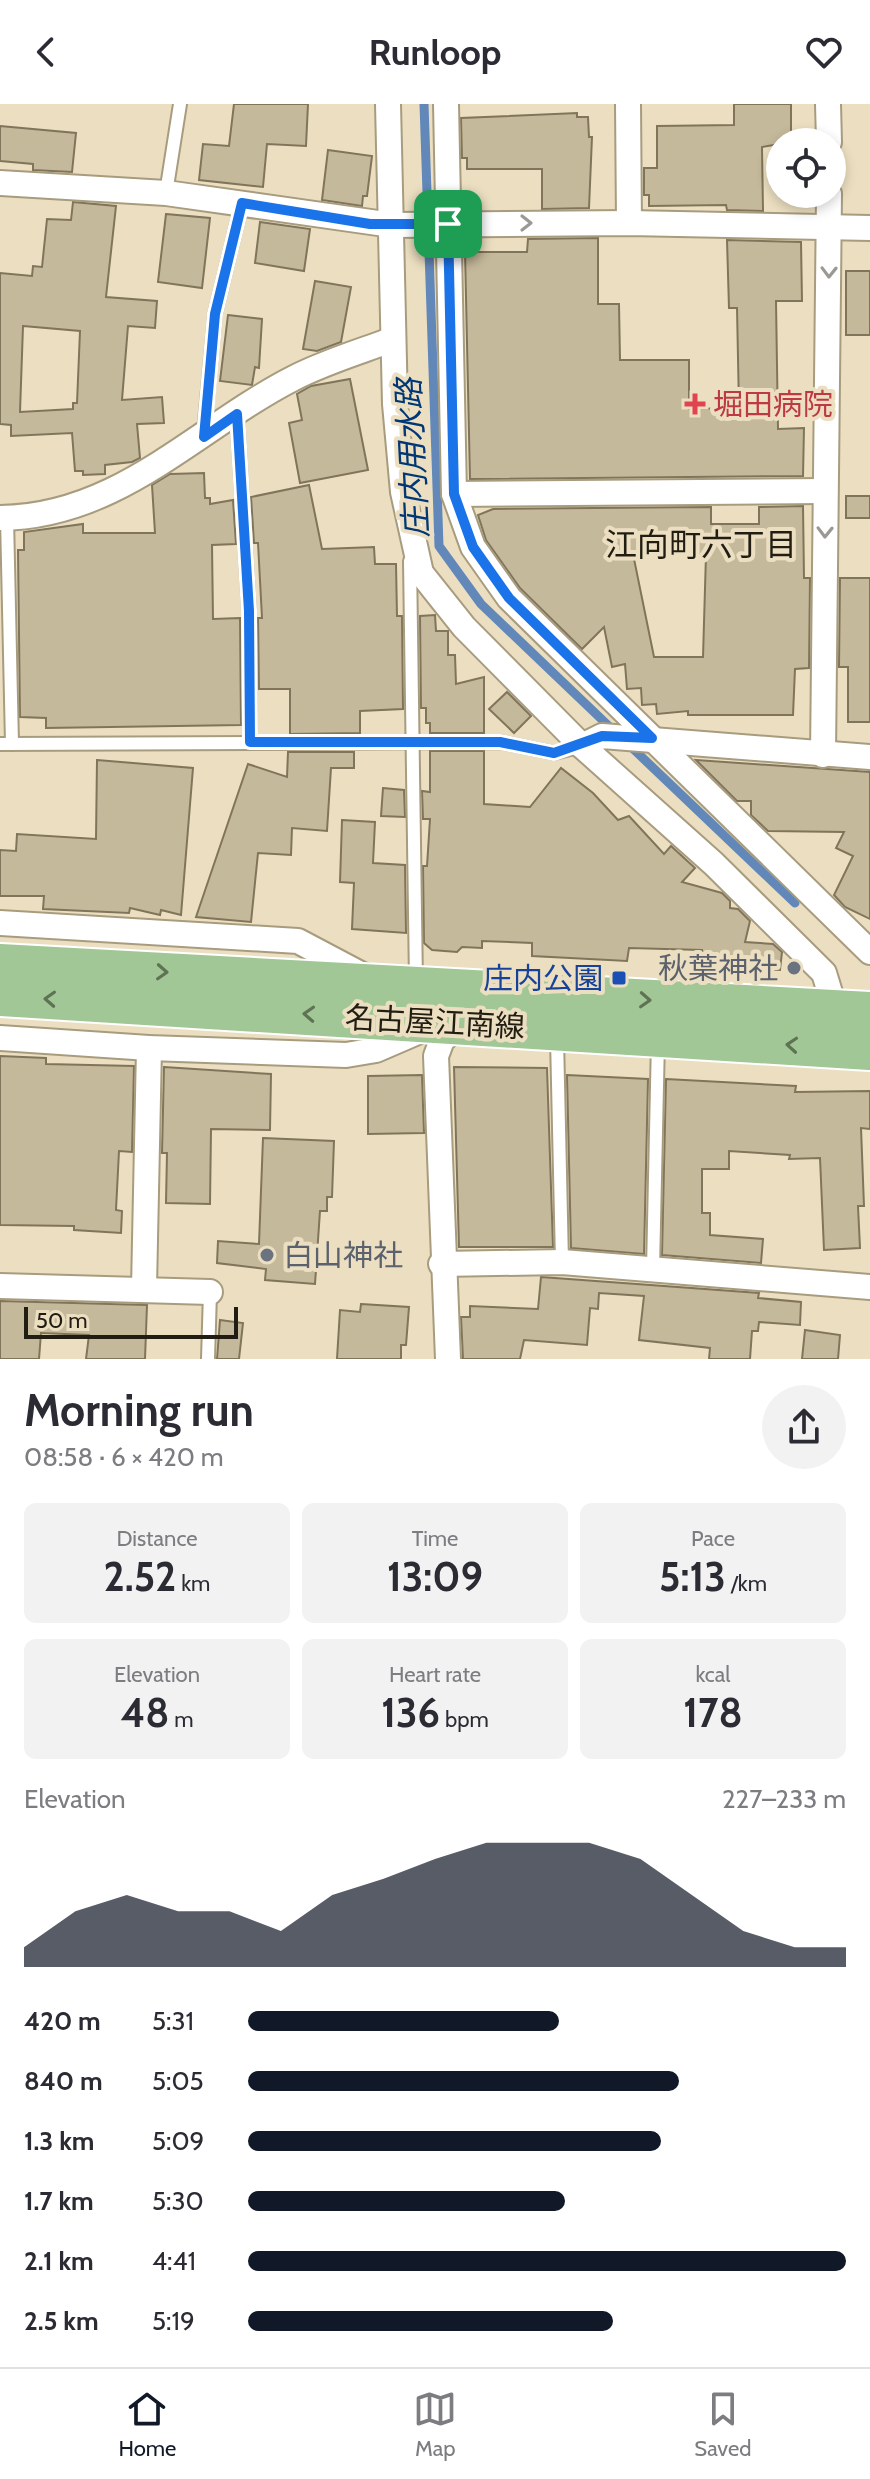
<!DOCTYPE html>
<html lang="en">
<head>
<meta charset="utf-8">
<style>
	body { margin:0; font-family:Cabin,"Noto Sans JP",sans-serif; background:#f2f2f3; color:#2b2b33; height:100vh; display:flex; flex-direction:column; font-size:30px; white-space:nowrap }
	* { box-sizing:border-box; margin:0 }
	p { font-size:26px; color:#7c7c81 }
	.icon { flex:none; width:44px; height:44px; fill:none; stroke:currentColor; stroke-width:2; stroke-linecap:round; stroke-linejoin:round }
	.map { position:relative; height:1255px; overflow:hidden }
	.details { display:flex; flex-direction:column; background:#fff; flex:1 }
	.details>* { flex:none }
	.fabs { position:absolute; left:766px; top:24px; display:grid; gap:16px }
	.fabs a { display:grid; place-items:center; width:80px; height:80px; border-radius:50%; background:#fff; box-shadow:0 4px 12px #0003; font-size:40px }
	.scale { position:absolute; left:24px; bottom:20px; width:214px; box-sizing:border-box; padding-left:8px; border:4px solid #211d12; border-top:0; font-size:22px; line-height:28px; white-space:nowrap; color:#211d12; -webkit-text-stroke:6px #ecdfc1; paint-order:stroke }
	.pin { position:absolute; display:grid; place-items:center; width:68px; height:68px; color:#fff; margin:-34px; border-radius:16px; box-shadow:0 4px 12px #0006 }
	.round { display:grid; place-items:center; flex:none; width:84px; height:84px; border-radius:42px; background:#f2f2f3 }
	.head { display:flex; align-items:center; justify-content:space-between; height:136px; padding:0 24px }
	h1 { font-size:44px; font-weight:700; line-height:60px }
	.stats { display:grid; grid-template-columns:repeat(3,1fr); gap:12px; height:136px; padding:8px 24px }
	.stats div { display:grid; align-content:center; border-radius:12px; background:#f2f2f3; text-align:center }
	.stats b { font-size:40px; font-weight:700 }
	.stats small { font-size:22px; font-weight:400 }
	.stats p { font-size:22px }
	.chart { height:224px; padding:16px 24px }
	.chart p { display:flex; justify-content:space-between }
	.chart svg { width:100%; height:144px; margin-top:8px; fill:#111827; opacity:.7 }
	ul { padding:0 24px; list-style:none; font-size:26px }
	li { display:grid; grid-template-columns:128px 96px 1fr; align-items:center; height:60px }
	li i { height:20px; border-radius:10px; background:#111827 }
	header { display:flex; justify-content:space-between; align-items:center; height:104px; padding:0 24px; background:#fff; font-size:36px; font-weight:700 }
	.dock { display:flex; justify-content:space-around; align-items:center; height:112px; border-top:2px solid #e1e1e2; background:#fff; font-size:22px; color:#7c7c81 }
	.dock a { display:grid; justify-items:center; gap:4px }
	.dock .current { color:#111827 }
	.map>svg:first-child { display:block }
</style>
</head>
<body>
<header><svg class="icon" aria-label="back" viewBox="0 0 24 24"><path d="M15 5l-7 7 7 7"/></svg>Runloop<svg class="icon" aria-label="heart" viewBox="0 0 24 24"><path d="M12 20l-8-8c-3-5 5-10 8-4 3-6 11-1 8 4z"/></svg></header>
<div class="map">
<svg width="870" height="1255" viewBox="0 0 870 1255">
	<rect width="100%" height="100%" fill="#ecdfc1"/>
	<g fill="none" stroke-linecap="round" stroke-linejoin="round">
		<!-- stream -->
		<g stroke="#6288ba" stroke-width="9">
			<path d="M424,0L439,442L481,500L616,629"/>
			<path d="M627,639L795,799"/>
		</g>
	</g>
	<!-- building -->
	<g fill="#c5b99b" stroke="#80755a" stroke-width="2" fill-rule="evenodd">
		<path d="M234,0H308L306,42L267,40L263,83L199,76L203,40L229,42Z"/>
		<path d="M734,0H791V38L762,43L763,107L727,106L726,101L649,102V91H644V64H657V22L734,21Z"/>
		<path d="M577,9V13H588L589,33H592L589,104L542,105V65H467V54H462L461,14Z"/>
		<path d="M0,22L76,29L72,68L33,66V60L0,57Z"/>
		<path d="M328,46L372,52L367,92H363L362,102L322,96Z"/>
		<path d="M73,98L116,102L106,193L157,197L155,224L128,222L122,296L162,293L164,319L137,320L140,354L132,358L105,361V370L83,371V367H75L72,329L11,332V321L0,320V169L32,172L33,162L42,163L47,115L71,116ZM23,222L80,227L77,299H73V305L20,308Z"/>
		<path d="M166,110L210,114L202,184L158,178Z"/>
		<path d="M260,118L310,125L304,167L255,159Z"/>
		<path d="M598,134V200H619L620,256H689V305L739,304L737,204H729L727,136L801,138L802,197H776L778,325L804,324L803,372L470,375L465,148H527L528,135Z"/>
		<rect x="846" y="167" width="24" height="64"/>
		<path d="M315,177L351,183L341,238L317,247L303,245Z"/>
		<path d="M228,211L262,215L259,264L255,263L252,281L220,277Z"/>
		<path d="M350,275L368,366L300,379L289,319L302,316L297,290L311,282Z"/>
		<path d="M204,369L205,394H210V400L233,396L236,440L212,441L213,515L240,514L241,621L46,624V614L20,613L18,446H24V428L83,420V429H155L152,381L170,370Z"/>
		<path d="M309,381L322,445L374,443L375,460H396L397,512H402L403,605L360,607V629L290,630V585H259L258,514H262L258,439H254L251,393Z"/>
		<rect x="846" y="392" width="24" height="22"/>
		<path d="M803,402L804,474H810L809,564L795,565L793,611H688V607L657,610L656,600L642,601L641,584L627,585L625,560L612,563L604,523L582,545L520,484L486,436L478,411L493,405L711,403V420H759V403ZM633,450H706L703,553H654Z"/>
		<path d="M840,474H870V618H848V563H839Z"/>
		<path d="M435,511L436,527H448V551H455L456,580L484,573V629H430V619H426V604H421L420,512Z"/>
		<path d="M507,588L531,612L514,629L489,605Z"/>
		<path d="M430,647H484V700L530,703L561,664L593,689L618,716L629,712L664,750L671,742L695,764L682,778L722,789L730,797V804L738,805L750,817L745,838L773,840L782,848L780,866L704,862L702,846L629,844L627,857L532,852V839L482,837V844L462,843L457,848L432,846L424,839L423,762H427L430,715H423L422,687L430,688Z"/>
		<path d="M288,648H354V664H331L327,727L292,724L291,751L258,749L251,818L196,813L248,660L287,673Z"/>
		<path d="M97,656L193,664L181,811L161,806L160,811L130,804L129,809L43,805L44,792H0V746L16,747L17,730L96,735Z"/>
		<path d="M696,656L870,668V815L845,803L834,791L853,752L836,744L844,728L768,727L751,711V697H737Z"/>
		<path d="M383,684L404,686L405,713L381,712Z"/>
		<path d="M342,716L375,718L373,759L405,761L406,829L352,825L354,779L340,778Z"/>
		<path d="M0,952L46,954V960L134,962L132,1048L119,1047L116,1106L122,1107L121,1129L74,1126V1122L0,1121Z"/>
		<path d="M164,963L271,970L270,1026L211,1025L210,1100L166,1099L167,1049H162Z"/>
		<path d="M454,963L547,964L553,1143H459Z"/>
		<path d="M422,971L424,1029L368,1030V972Z"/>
		<path d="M567,971L648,975L644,1150L571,1144Z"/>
		<path d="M666,975L796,982L795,988L870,987V1025L861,1024L864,1102H858L860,1144L824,1146L820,1054L789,1055L790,1051L729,1047V1065H702V1109H710V1131L763,1135L761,1159L662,1151Z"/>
		<path d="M263,1034L334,1037L332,1093H327V1107H320L315,1180L265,1176L266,1165L217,1159L218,1137L259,1140Z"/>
		<path d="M541,1173L759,1189L758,1194L801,1198L800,1221L759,1218L758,1227H752L750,1255H709L710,1244L639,1236L644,1192L599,1189L598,1205L590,1204L587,1241L524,1236L520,1255H463L461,1213H470V1202L538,1205Z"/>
		<path d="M0,1197L147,1201L145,1255H86L89,1231L41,1229L39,1255H0Z"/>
		<path d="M361,1200L409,1203L406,1241H401V1255H337L340,1206L360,1208Z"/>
		<path d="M220,1216L243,1219L239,1255H217Z"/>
		<path d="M805,1226L840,1231L838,1255H802Z"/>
	</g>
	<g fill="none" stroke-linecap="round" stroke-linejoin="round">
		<!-- lane casing -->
		<g stroke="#a89c7f" stroke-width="16">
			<g id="lane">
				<path d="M166,89L180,0"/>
				<path d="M237,310L249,507L250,638"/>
				<path d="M204,329L215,210L242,99"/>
				<path d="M7,414L12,640"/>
				<path d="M410,457L416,879"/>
				<path d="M0,640L500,638L554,649L582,642"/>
				<path d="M557,934L562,1158"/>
				<path d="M653,1165L658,936"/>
				<path d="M208,1255L210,1188"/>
			</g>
		</g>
		<!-- street casing -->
		<g stroke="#a89c7f" stroke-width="28">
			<g id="street">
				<path d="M388,0L395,300L403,388L421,469L464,523L582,642L714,760L824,869L835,905"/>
				<path d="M446,0L454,390L473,443L509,494L870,848"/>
				<path d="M628,0L629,119"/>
				<path d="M828,0L829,38"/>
				<path d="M0,79L166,89L392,121L629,119L870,124"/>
				<path d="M454,390L825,387"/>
				<path d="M0,414C119,413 196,324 294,274C325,258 359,248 391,236"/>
				<path d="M582,642L602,632L870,653"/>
				<path d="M823,651L829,90"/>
				<path d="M0,819L298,837L368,874"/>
				<path d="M0,934L149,944L346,951L376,946L427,924"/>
				<path d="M441,1160L562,1158L870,1183"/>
				<path d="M0,1182L210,1188"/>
				<path d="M144,1184L149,944"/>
				<path d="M448,1255L436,952L442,936L459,922"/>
			</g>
		</g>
		<!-- primary casing -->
		<g stroke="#fff" stroke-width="44">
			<g id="primary">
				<path d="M0,860L870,908"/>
				<path d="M0,892L870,946"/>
			</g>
		</g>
		<!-- lane -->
		<use href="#lane" stroke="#fff" stroke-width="12"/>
		<!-- street -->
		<use href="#street" stroke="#fff" stroke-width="24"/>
		<!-- primary -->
		<use href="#primary" stroke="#a0c795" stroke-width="40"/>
	</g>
	<!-- one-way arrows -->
	<defs><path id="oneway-chevron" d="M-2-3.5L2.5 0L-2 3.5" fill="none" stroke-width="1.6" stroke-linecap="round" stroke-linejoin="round" transform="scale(2)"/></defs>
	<g stroke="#9b9994">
		<use href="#oneway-chevron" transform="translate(526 119)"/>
		<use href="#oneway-chevron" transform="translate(829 168) rotate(91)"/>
		<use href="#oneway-chevron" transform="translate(825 428) rotate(91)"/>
	</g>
	<g stroke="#607254">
		<use href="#oneway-chevron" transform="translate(162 868) rotate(3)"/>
		<use href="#oneway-chevron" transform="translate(50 895) rotate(-177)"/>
		<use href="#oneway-chevron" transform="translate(645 896) rotate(3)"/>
		<use href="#oneway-chevron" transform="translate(309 910) rotate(-177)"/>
		<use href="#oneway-chevron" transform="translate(792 941) rotate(-176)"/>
	</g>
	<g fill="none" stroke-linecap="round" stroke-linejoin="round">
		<!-- route casing -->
		<g stroke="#fff" stroke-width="16">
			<path id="route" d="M242,99L370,120H448L454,390L473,443L509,494L652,634L602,632L554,649L500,638H250L249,507L237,310L204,333L215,210Z"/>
		</g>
		<!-- route -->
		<use href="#route" stroke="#1a73e8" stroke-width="10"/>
	</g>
	<!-- markers -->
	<path fill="#e0444e" stroke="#ecdfc1" stroke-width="3" d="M691 288h8v8h8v8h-8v8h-8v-8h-8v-8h8z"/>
	<g fill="#6b7280" stroke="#ecdfc1" stroke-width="3">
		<circle cx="794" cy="864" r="8"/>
		<circle cx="267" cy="1151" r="8"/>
	</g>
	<rect fill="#1a4fb4" stroke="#ecdfc1" stroke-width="3" x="611" y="866" width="16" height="16" rx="4"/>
	<g text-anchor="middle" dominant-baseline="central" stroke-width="8" stroke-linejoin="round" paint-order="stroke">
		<!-- health labels -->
		<g font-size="30" fill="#be3a42" stroke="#ecdfc1" text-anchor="start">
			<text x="713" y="300">堀田病院</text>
		</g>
		<!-- worship labels -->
		<g font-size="30" fill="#5b616d" stroke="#ecdfc1" text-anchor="end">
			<text x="778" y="864">秋葉神社</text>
			<text x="283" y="1151" text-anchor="start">白山神社</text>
		</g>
		<!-- transit labels -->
		<g font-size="30" fill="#164399" stroke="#ecdfc1" text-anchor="end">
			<text x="603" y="874">庄内公園</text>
		</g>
		<!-- street labels -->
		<g font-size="30" fill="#211d12" stroke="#ecdfc1">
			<text transform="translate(435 918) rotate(3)">名古屋江南線</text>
		</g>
		<!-- water labels -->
		<g font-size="32" font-style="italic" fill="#003774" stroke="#ecdfc1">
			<text transform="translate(412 354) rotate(-93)">庄内用水路</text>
		</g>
		<!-- neighbourhood labels -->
		<g font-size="32" fill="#211d12" stroke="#ecdfc1">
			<text x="701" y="440">江向町六丁目</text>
		</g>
	</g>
</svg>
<div class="fabs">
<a><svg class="icon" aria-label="locate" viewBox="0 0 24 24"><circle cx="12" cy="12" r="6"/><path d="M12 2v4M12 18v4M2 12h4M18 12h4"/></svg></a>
</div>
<div class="scale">50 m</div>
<div class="pin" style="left:448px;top:120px;background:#1e9e55"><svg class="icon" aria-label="arrive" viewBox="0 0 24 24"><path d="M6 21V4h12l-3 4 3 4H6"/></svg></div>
</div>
<section class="details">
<div class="head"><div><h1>Morning run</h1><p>08:58 · 6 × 420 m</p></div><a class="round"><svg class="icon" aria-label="share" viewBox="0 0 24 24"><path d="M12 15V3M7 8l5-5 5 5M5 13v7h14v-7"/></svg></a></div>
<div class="stats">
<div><p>Distance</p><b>2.52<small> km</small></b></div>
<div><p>Time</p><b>13:09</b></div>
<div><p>Pace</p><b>5:13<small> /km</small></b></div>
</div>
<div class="stats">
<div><p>Elevation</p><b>48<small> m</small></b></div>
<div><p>Heart rate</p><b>136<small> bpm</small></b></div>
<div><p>kcal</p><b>178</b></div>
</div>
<div class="chart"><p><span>Elevation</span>227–233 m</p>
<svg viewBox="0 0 160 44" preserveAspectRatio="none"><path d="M0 44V38L10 27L20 22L30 27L40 27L50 33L60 22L70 17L80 11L90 6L100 6L110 6L120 11L130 22L140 33L150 38L160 38V44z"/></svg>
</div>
<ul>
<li><b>420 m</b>5:31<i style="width:52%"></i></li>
<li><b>840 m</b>5:05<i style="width:72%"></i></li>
<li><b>1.3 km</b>5:09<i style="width:69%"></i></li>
<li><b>1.7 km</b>5:30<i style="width:53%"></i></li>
<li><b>2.1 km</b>4:41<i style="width:100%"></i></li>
<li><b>2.5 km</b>5:19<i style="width:61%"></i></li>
</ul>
</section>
<nav class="dock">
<a class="current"><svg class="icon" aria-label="home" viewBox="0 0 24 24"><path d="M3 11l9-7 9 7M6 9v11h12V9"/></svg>Home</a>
<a><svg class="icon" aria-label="map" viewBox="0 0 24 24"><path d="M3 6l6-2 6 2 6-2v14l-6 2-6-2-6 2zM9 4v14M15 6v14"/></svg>Map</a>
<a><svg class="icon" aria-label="saved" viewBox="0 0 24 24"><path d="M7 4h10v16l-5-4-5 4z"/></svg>Saved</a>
</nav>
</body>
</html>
